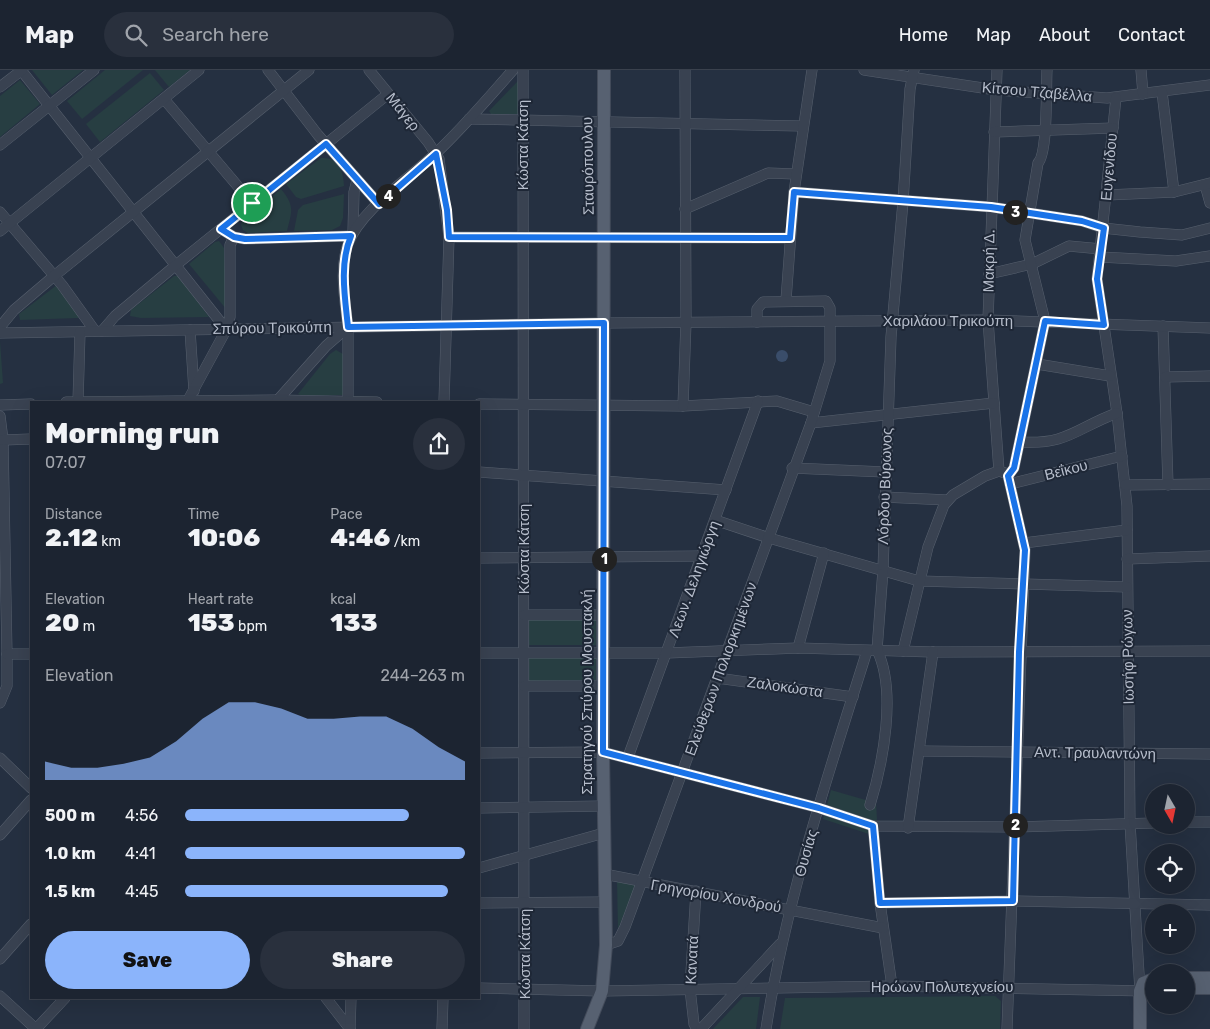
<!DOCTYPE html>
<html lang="en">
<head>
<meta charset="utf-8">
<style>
	body { margin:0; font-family:Rubik,sans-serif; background:#29303d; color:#f1f3f6; height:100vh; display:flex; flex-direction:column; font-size:19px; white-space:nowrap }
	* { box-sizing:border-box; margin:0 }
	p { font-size:16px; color:#a0a4ab }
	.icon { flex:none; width:28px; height:28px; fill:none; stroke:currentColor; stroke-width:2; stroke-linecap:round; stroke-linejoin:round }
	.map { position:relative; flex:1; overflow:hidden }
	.panel { position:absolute; left:30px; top:331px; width:450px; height:598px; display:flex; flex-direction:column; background:#1c2431; border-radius:0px; box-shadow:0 5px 20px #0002,0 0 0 1px #3a414d }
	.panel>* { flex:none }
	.needle { width:32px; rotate:171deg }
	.tools { position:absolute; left:1145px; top:714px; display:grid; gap:10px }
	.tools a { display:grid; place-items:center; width:50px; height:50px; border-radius:50%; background:#1c2431; box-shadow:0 5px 20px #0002,0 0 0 1px #3a414d; font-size:25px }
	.pin { position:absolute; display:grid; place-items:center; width:42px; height:42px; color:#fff; margin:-21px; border:2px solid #fff; border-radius:50%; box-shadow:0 1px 5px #0007 }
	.km { position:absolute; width:25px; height:25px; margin:-12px; border-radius:50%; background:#222; color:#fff; font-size:14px; line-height:25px; text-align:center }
	.round { display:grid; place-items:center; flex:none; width:52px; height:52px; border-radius:26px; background:#29303d }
	.head { display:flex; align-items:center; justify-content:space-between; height:85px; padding:0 15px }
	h1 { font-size:28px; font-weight:800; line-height:38px }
	.stats { display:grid; grid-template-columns:repeat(3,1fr); gap:8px; height:85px; padding:5px 15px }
	.stats div { display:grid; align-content:center }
	.stats b { font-size:25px; font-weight:800 }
	.stats small { font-size:14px; font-weight:400 }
	.stats p { font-size:14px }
	.chart { height:140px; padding:10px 15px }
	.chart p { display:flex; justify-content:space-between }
	.chart svg { width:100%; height:90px; margin-top:5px; fill:#8bb4fb; opacity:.7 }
	.button { display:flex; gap:10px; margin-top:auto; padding:10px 15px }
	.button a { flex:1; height:58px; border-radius:30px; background:#8bb4fb; color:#111; font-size:20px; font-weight:800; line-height:58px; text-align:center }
	.button a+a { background:#29303d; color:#f1f3f6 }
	ul { padding:0 15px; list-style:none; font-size:16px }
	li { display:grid; grid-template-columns:80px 60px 1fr; align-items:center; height:38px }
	li i { height:12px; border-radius:6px; background:#8bb4fb }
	header { display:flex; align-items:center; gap:30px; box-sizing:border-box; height:70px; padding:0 25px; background:#1c2431; border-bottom:1px solid #3a414d }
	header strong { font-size:24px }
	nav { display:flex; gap:28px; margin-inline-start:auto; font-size:18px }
	.search { width:350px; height:45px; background:#29303d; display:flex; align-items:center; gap:12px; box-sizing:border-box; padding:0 18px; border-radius:28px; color:#a0a4ab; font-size:19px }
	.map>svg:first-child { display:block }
</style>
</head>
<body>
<header>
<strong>Map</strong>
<div class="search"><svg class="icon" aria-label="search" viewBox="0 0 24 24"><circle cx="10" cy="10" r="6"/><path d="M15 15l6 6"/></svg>Search here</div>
<nav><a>Home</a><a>Map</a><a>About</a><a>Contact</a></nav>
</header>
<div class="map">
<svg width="1210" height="959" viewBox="0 0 1210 959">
	<rect width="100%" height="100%" fill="#253041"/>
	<!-- green -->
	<g fill="#273e42">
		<path d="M32,0H83L52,25Z"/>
		<path d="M105,0H143L82,49L67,31Z"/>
		<path d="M155,0H190L169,17Z"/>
		<path d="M150,3L164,20L100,72L86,54Z"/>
		<path d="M20,10L40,34L0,67V26Z"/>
		<path d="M519,10L521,44H491L489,41Z"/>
		<path d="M321,88C339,87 343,101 344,116L301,129L296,127L286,114Z"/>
		<path d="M281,119C295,136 292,141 287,161L248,163L243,160L241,155L242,150Z"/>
		<path d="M344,124L343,148L340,156L332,160L294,161L298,140L303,135Z"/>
		<path d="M219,171L224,178L227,240L189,194L215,172Z"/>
		<path d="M174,206H178L209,247L141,248L130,246L131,240Z"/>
		<path d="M57,215L79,246L78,248L20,250L19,244Z"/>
		<path d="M0,271L3,313L0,314Z"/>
		<path d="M336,280L343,284V325L302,326L298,324L330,284Z"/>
		<path d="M600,549V575H529V550Z"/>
		<path d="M600,587V610L528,611V588Z"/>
		<path d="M831,720L876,733L877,749L872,765L823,749Z"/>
		<path d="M617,810L636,814L618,859Z"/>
		<path d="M995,926L1001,931L1000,959H780L785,928Z"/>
		<path d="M743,927H760L756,959H713Z"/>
	</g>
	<!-- water -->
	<circle fill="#3a4d6a" cx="782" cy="286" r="6"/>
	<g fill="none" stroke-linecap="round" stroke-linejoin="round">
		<!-- minor casing -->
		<g stroke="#57606e" stroke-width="11">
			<g id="minor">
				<path d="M21,0L226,259"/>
				<path d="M268,0L318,65L379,134"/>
				<path d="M369,0L428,72L439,89L449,167L444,332"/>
				<path d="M523,0L524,959"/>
				<path d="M864,0L996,20L1107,28L1210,15"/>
				<path d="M997,0L988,250L999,401"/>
				<path d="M1141,0L1143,24"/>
				<path d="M0,17L22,0"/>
				<path d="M1162,22L1174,122"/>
				<path d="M1116,28L1097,209L1117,343L1127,436L1130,753L1140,921"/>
				<path d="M164,29L252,133"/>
				<path d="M469,49L802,56"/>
				<path d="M994,62L1113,58"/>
				<path d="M0,75L94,0"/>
				<path d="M1205,115L1210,133"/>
				<path d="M794,122L991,137L1082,151L1103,158L1140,162L1182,165L1210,158"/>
				<path d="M1107,125L1174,122L1210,113"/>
				<path d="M685,139L768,103L796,104"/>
				<path d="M0,142L62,215L95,261"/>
				<path d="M221,159L234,167L245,169L351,166"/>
				<path d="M0,161L199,0"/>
				<path d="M353,162L354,122L357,110"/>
				<path d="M449,167L790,168"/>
				<path d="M1100,187L1176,191L1210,186"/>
				<path d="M989,204L1032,194L1069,176L1101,179"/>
				<path d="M786,230L794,122L812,0"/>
				<path d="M1163,256L1168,415"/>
				<path d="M0,257L14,240L54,206L309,0"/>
				<path d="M348,257V332"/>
				<path d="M190,260L194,321"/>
				<path d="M102,261L115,246L176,195L388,24"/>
				<path d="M0,263L604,253L988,250L1210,258"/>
				<path d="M1037,294L1110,306"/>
				<path d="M1165,307L1210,306"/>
				<path d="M66,332L277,330L377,332"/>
				<path d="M78,332L80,262"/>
				<path d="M187,332L225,262L230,247V175L234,167"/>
				<path d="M276,332L326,276L348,257C345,231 339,199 348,174C360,140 409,109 435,84C463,58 488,28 513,0"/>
				<path d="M479,334L683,336L777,331L814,342"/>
				<path d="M0,335L31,334"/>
				<path d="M683,336L686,252L685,0"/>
				<path d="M0,346L3,370L7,584V616L0,633"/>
				<path d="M811,353L994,333"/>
				<path d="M3,370L31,369"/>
				<path d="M1020,372C1068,375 1076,358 1117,343"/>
				<path d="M792,398L885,402"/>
				<path d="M479,402L726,420"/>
				<path d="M1008,406L1014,398L1045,251L1025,170L1038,93C1048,83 1046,18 1047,0"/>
				<path d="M1010,414L1122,386"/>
				<path d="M1125,415L1210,414"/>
				<path d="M884,427L947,430"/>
				<path d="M715,450L769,468L919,511L1127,517"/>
				<path d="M1024,473L1127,460"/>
				<path d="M479,488L702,486"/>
				<path d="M1127,489L1210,486"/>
				<path d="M524,545H603"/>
				<path d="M798,578L824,483"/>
				<path d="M903,581L928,477L944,435L953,425L985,406L999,401L1005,403"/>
				<path d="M479,583H667L798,578L933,582L1210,581"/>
				<path d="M7,584H31"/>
				<path d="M717,608L853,627"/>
				<path d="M524,616H603"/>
				<path d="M920,681L1210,684"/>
				<path d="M479,683L603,682L819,738L873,756L1015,757L1154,753"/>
				<path d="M628,687L758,331"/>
				<path d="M0,688L31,718"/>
				<path d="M870,735C883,693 897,621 877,580L883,500L891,267L903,132L910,19L914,0"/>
				<path d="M479,738L603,736"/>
				<path d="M1186,752H1210"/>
				<path d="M873,756L880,833L892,916"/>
				<path d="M908,758L933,582"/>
				<path d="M0,765L31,730"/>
				<path d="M479,798L604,763"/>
				<path d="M604,804L883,858"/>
				<path d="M696,821L690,919L694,954L697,959"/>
				<path d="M479,833L605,832"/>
				<path d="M880,833L1013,831L1210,835"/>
				<path d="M606,875L618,871L625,857L811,353L830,291V238L826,231L763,232L757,239V252"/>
				<path d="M0,889L31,854"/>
				<path d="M479,918L602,921L892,916L1148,921"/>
				<path d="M0,926L36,959"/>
				<path d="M326,928L350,959"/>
				<path d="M36,959L65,928"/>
				<path d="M350,959L351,928"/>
				<path d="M442,959L443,928"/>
				<path d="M701,959L780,874"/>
				<path d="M766,959C786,830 828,705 867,581"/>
				<path d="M1007,959L1025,480L1008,406"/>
			</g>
		</g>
		<!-- major casing -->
		<g stroke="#434b5a" stroke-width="14">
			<g id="major">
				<path d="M1186,908H1210"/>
				<path d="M1186,918H1210"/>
				<path d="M587,959L602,921L606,875L603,682L604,0"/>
				<path d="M1140,959V921L1143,913L1154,909"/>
			</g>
		</g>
		<!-- minor -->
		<use href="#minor" stroke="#394251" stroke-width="10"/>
		<!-- major -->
		<use href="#major" stroke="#576171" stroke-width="12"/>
	</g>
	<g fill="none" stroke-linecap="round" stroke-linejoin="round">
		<!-- route casing -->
		<g stroke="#fff" stroke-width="10">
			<path id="route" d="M326,74L379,134L436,84L447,140L449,167L790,168L794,122L991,137L1082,151L1104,158L1097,209L1104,255L1045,251L1014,398L1008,406L1025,480L1019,582L1013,831L880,833L873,756L819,738L603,682L604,253L348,257C345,228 339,194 351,166L245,169L234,167L221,159Z"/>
		</g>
		<!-- route -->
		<use href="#route" stroke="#1a73e8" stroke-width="6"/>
	</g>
	<g text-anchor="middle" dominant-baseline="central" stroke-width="4" stroke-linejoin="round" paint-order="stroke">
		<!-- street labels -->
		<g font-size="15" fill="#b6bdcb" stroke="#1e2736">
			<text transform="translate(1037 22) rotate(5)">Κίτσου Τζαβέλλα</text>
			<text transform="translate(403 42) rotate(51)">Μάγερ</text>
			<text transform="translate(523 75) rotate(-90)">Κώστα Κάτση</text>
			<text transform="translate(588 96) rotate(-91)">Σταυρόπουλου</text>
			<text transform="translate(1109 97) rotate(-85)">Ευγενίδου</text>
			<text transform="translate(989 191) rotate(-89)">Μακρή Δ.</text>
			<text x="948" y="251">Χαριλάου Τρικούπη</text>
			<text transform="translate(272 258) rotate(-1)">Σπύρου Τρικούπη</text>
			<text transform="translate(1066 400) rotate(-14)">Βεΐκου</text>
			<text transform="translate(885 416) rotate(-88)">Λόρδου Βύρωνος</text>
			<text transform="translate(524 479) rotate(-90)">Κώστα Κάτση</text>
			<text transform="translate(694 509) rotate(-70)">Λεων. Δεληγιώργη</text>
			<text transform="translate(1128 587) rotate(-91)">Ιωσήφ Ρώγων</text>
			<text transform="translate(721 599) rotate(-70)">Ελεύθερων Πολιορκημένων</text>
			<text transform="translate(785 617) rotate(8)">Ζαλοκώστα</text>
			<text transform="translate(587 622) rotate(-90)">Στρατηγού Σπύρου Μουστακλή</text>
			<text transform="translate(1095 683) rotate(1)">Αντ. Τραυλαντώνη</text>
			<text transform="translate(806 783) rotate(-74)">Θυσίας</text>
			<text transform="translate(716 826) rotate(10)">Γρηγορίου Χονδρού</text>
			<text transform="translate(525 884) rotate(-90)">Κώστα Κάτση</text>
			<text transform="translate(692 890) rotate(-87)">Κανατά</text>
			<text x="942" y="917">Ηρώων Πολυτεχνείου</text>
		</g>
	</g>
</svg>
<div class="tools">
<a><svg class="needle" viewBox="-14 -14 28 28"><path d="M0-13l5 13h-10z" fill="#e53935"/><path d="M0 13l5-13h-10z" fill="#a0a4ab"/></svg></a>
<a><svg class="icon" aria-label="locate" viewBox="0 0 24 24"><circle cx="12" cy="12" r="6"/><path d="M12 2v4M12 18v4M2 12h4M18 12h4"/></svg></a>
<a>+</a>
<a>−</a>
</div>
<div class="pin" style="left:252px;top:133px;background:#1e9e55"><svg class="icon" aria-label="arrive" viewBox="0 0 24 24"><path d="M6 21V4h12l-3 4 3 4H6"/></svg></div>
<b class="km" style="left:604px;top:489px">1</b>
<b class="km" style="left:1015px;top:755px">2</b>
<b class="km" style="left:1015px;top:142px">3</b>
<b class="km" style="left:388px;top:126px">4</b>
<section class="panel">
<div class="head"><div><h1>Morning run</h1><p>07:07</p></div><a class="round"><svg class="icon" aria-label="share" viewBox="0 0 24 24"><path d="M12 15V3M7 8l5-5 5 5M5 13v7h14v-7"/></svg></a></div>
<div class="stats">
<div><p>Distance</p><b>2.12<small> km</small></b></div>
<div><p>Time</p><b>10:06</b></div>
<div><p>Pace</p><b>4:46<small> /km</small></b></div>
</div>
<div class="stats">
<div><p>Elevation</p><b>20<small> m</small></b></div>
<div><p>Heart rate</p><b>153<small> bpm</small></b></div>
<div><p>kcal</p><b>133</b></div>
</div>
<div class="chart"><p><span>Elevation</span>244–263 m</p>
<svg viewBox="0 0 160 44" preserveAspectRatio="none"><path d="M0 44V35L10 38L20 38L30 36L40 33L50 25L60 14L70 6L80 6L90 9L100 14L110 14L120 13L130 13L140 19L150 28L160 35V44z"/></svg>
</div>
<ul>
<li><b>500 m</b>4:56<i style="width:80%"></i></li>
<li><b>1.0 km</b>4:41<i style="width:100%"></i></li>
<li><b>1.5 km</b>4:45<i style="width:94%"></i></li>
</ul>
<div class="button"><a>Save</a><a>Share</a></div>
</section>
</div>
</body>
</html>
